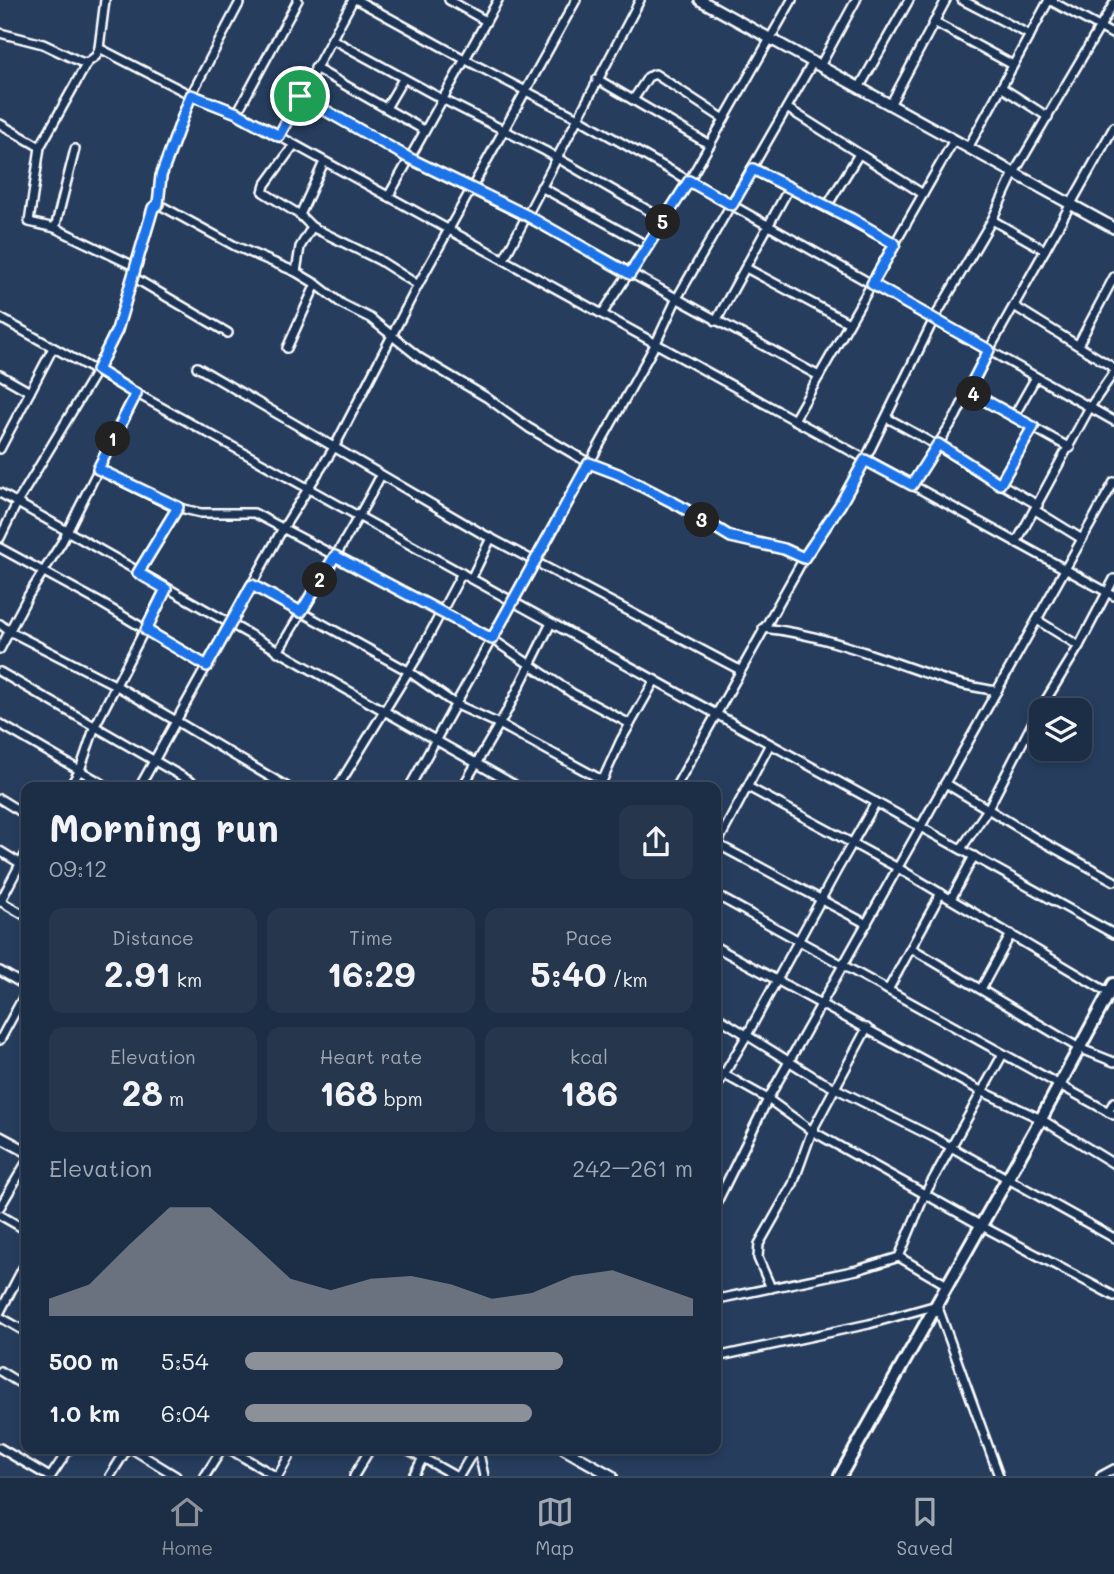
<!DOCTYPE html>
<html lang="en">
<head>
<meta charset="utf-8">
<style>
	body { margin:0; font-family:Mali,sans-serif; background:#25364d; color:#f1f3f6; height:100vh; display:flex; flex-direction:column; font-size:26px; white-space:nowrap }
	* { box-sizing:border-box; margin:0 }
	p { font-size:23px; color:#a0a8b3 }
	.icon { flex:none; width:38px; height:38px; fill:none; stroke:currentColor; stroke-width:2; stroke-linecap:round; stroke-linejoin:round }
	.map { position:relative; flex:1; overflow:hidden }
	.panel { position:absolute; left:21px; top:782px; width:700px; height:672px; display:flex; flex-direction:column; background:#1c2e46; border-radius:14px; box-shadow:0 4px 10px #0003,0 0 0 2px #3a4a5f }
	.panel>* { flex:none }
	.tools { position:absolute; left:1029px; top:698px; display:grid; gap:14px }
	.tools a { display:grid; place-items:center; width:63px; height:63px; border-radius:14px; background:#1c2e46; box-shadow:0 4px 10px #0003,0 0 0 2px #3a4a5f; font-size:35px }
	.pin { position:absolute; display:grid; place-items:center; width:60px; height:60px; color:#fff; margin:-30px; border:4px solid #fff; border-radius:50%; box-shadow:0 2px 7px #0007 }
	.km { position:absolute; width:35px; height:35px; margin:-18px; border-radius:50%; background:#222; color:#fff; font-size:19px; line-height:35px; text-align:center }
	.round { display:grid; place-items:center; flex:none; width:74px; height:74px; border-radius:14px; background:#25364d }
	.summary { display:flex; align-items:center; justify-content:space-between; height:119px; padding:0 28px }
	h1 { font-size:38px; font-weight:800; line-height:52px }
	.stats { display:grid; grid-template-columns:repeat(3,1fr); gap:10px; height:119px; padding:7px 28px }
	.stats div { display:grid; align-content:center; border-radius:14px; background:#25364d; text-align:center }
	.stats b { font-size:35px; font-weight:800 }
	.stats small { font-size:19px; font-weight:400 }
	.stats p { font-size:19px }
	.chart { height:196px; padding:14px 28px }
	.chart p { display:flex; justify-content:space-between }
	.chart svg { width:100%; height:126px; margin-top:7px; fill:#8c9099; opacity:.7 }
	ul { padding:0 28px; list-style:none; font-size:23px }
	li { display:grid; grid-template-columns:112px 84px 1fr; align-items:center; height:52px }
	li i { height:18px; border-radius:9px; background:#8c9099 }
	.tabs { display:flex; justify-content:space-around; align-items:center; height:98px; border-top:2px solid #3a4a5f; background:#1c2e46; font-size:19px; color:#a0a8b3 }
	.tabs a { display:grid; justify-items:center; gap:4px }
	.tabs .selected { color:#8c9099 }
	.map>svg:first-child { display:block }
</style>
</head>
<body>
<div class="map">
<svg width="1114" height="1476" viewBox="0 0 1114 1476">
	<rect width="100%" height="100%" fill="#263d5e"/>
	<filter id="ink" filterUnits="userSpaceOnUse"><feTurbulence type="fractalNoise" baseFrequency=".0143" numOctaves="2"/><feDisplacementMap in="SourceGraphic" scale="14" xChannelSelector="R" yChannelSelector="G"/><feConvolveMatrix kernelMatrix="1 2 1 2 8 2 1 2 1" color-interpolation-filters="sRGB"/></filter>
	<g filter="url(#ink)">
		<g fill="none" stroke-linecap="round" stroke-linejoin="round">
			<!-- minor casing -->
			<g stroke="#fff" stroke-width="12">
				<g id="minor">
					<path d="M241,0L191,95L161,176L158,204L235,246L296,272L316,284L342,304L370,318L420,358L486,397L529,428L589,463L618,474L680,506L731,537L784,549L804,558"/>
					<path d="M357,0L464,59L576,117L1114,421"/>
					<path d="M449,0L486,21"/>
					<path d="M962,0L1030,35"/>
					<path d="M1049,0L1114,35"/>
					<path d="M934,22L1013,65"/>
					<path d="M0,33L43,44L81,62L87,63L96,56L99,48L105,0"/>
					<path d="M332,39L442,99L545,151L665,220"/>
					<path d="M99,48L191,95L237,113L1114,596"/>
					<path d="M87,63L40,147L29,222L55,228L136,267"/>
					<path d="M820,66L856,0"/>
					<path d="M315,68L424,130"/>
					<path d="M597,79L710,145"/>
					<path d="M1001,87L1048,117"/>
					<path d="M859,88L909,0"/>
					<path d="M300,96L409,158L526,216L819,376"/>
					<path d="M633,100L648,77L655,74L724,119"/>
					<path d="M890,105L946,0"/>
					<path d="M386,108L403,79"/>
					<path d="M787,108L923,194"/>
					<path d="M237,113L298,0"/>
					<path d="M0,124L40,147"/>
					<path d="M279,136L353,0"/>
					<path d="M294,145L265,185L263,192L300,215"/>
					<path d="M968,148L1049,0"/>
					<path d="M753,169L895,244"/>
					<path d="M541,187L648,246"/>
					<path d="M388,197L498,0"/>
					<path d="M827,206L859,154"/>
					<path d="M992,220L1045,250"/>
					<path d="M312,227L300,215L324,162"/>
					<path d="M55,228L75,149"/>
					<path d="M504,259L640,0"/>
					<path d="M746,268L849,323"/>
					<path d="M296,272L300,247L312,227L379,260L418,285"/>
					<path d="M133,277L228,333"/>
					<path d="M1014,306L1114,368"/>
					<path d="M602,314L689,181L792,0"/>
					<path d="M0,318L1114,934"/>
					<path d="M716,321L789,188"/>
					<path d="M1078,345L1114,277"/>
					<path d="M287,348L316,284"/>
					<path d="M197,367L481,533L740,670"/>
					<path d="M0,375L30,392"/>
					<path d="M968,391L1070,448"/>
					<path d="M1014,416L1036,377"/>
					<path d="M887,418C939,445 987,477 1038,505"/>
					<path d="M794,420L954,140"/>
					<path d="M0,449L53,348"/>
					<path d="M98,469L170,505L188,510L201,513H254L492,639L572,693L630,724"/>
					<path d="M1000,484L1033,427"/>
					<path d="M912,485L956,416L989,350L1114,127"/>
					<path d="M0,493L520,788"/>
					<path d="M1035,510L1082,539"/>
					<path d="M0,538L17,503L97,370L117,330L153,208L158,204"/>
					<path d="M1016,543L1090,407L1114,372"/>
					<path d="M0,548L101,603L207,666"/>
					<path d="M138,573L178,507"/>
					<path d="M471,579L491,538"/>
					<path d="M252,585L408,671L455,704L499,724L602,780"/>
					<path d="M1037,620L1079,646"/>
					<path d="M0,624L9,631L117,686L289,788"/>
					<path d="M763,628C830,635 886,661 949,681C965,686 981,688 997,691"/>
					<path d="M0,649L28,596L62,542L136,394"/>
					<path d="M278,652C312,593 350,536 381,475"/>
					<path d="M0,672L202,788"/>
					<path d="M0,724L110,788"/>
					<path d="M945,783L1034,837L1114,881"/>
					<path d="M748,787L898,868L1109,993"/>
					<path d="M69,788L80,770L95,726L166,588"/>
					<path d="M139,788L282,530L335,446L418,285L576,0"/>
					<path d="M337,788L418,656L462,573"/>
					<path d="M409,788L656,343L676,300L813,62"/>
					<path d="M462,788L507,711L551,623"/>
					<path d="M599,788L621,740L655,680"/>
					<path d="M675,788L804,558L840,505L865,460L934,319L992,220L1014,173L1114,3"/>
					<path d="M0,799L26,815"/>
					<path d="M717,844L867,924"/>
					<path d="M716,846L770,744"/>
					<path d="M961,849L988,809L1036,716L1079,646L1114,579"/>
					<path d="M0,851L26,867"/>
					<path d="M716,895L1114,1115"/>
					<path d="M951,899L974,856"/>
					<path d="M0,901L26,916"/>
					<path d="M0,902L26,853"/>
					<path d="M716,947L977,1089L1041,1119L1114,1164"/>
					<path d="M911,948L1079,1048L1114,1062"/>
					<path d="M0,971L26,986"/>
					<path d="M981,989L1011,934"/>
					<path d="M888,990L941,893"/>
					<path d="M716,1016L819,1080L933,1137L1114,1238"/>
					<path d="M0,1040L26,992"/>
					<path d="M716,1070L768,1099L812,1131L980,1225L1114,1296"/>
					<path d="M716,1088L747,1035L837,870L876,802"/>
					<path d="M1108,1112L1114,1102"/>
					<path d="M716,1204L768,1099L1114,482"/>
					<path d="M0,1207L26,1163"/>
					<path d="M0,1215L26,1230"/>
					<path d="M899,1257L947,1285"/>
					<path d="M771,1288L758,1258L759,1244L793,1184L812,1131L867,1028"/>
					<path d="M716,1293L718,1299L857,1270L899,1257L925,1194L1003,1054"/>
					<path d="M0,1312L26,1262"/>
					<path d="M0,1317L26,1332"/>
					<path d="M716,1357L869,1324L937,1305L999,1476"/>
					<path d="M0,1371L26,1387"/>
					<path d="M0,1448L48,1476"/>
					<path d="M132,1449L176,1476"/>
					<path d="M229,1449L275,1476"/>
					<path d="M407,1449L455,1476"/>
					<path d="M478,1449L484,1476"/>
					<path d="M51,1476L69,1449"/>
					<path d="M110,1476L127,1449"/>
					<path d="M205,1476L222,1449"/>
					<path d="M278,1476L293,1449"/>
					<path d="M354,1476L370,1449"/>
					<path d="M413,1476L423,1458"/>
					<path d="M459,1476L475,1449"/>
					<path d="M1101,1476L1114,1469"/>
				</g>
			</g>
			<!-- tertiary casing -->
			<g stroke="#fff" stroke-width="14">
				<g id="tertiary">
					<path d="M700,0L1114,228"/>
					<path d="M0,1137L26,1151"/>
					<path d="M564,1449L612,1476"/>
				</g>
			</g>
			<!-- primary casing -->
			<g stroke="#fff" stroke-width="16">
				<path id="primary" d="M840,1476L1041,1119L1114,984"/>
			</g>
			<!-- minor -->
			<use href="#minor" stroke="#1d3557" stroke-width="7"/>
			<!-- tertiary -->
			<use href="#tertiary" stroke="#1d3557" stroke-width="9"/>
			<!-- primary -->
			<use href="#primary" stroke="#1d3557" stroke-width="10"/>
		</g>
	</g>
	<g fill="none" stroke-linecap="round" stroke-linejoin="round" filter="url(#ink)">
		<!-- route casing -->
		<g stroke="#fff" stroke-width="14">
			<path id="route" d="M191,95L237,113L279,136L300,96L409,158L526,215L630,274L689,181L732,205L753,169L852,219L895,244L872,284L989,350L968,391L1033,427L1000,484L938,444L912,485L865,460L840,505L804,558L784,549L731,537L680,506L618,474L589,463L492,639L335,556L301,612L252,585L207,666L146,630L166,589L138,573L178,507L98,469L136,394L97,370L117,330L153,208L158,204L161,176Z"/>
		</g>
		<!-- route -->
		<use href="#route" stroke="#1a73e8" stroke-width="9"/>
	</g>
</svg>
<div class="tools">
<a><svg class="icon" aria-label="layers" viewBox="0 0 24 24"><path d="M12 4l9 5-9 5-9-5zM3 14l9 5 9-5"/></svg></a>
</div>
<div class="pin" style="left:300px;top:96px;background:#1e9e55"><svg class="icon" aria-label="arrive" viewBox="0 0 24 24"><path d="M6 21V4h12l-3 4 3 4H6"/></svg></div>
<b class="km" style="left:113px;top:439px">1</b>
<b class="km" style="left:320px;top:580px">2</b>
<b class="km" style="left:702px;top:520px">3</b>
<b class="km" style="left:974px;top:394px">4</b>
<b class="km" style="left:663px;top:222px">5</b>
<section class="panel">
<div class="summary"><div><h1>Morning run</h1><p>09:12</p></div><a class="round"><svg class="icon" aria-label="share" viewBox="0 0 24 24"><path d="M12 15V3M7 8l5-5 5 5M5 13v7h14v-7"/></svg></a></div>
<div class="stats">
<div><p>Distance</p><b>2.91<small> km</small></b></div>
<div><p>Time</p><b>16:29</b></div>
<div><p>Pace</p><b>5:40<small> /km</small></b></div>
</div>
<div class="stats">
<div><p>Elevation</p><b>28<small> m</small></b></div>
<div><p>Heart rate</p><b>168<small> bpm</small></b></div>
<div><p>kcal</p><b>186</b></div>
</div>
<div class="chart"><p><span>Elevation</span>242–261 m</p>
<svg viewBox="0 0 160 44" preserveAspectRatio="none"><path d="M0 44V38L10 33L20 19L30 6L40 6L50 18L60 31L70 35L80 31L90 30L100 33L110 38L120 36L130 30L140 28L150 33L160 38V44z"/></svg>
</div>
<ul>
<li><b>500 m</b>5:54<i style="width:71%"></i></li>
<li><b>1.0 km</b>6:04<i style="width:64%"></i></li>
</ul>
</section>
</div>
<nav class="tabs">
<a class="selected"><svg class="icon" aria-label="home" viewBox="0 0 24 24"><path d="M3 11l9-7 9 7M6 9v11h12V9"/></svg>Home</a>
<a><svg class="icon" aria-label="map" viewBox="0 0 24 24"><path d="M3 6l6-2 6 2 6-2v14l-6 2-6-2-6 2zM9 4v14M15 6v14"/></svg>Map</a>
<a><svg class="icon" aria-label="saved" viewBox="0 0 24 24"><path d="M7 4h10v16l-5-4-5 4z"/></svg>Saved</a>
</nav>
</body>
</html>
